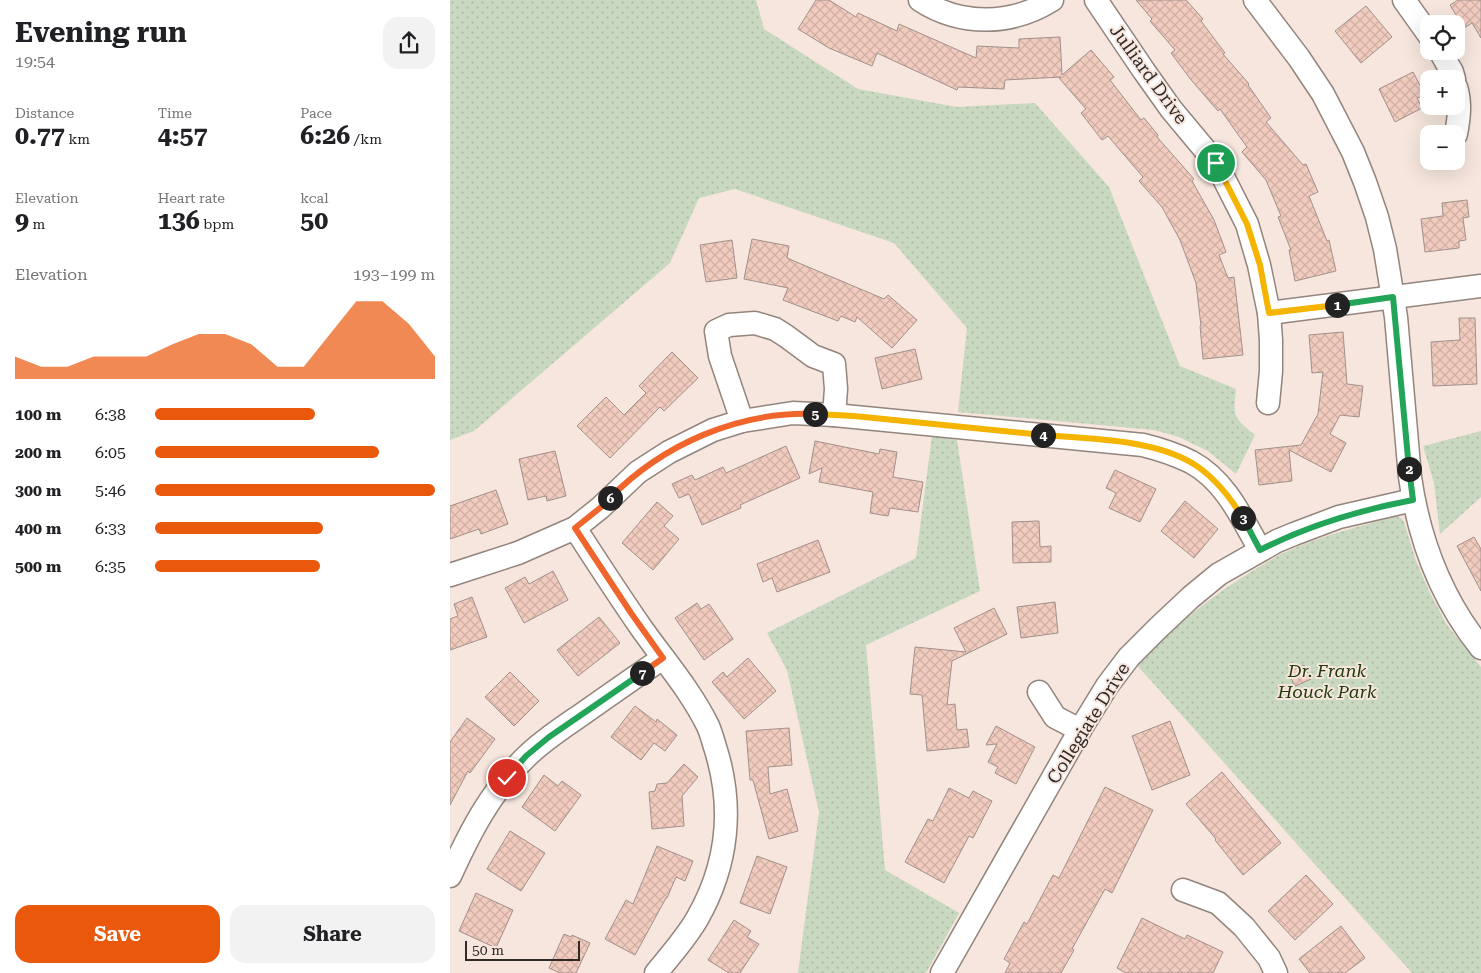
<!DOCTYPE html>
<html lang="en">
<head>
<meta charset="utf-8">
<style>
	body { margin:0; font-family:"Roboto Serif",serif; background:#f2f2f2; color:#202124; height:100vh; display:flex; flex-direction:column; font-size:19px; white-space:nowrap }
	* { box-sizing:border-box; margin:0 }
	p { font-size:16px; color:#757577 }
	.icon { flex:none; width:28px; height:28px; fill:none; stroke:currentColor; stroke-width:2; stroke-linecap:round; stroke-linejoin:round }
	.map { position:relative; flex:1; overflow:hidden }
	.sheet { display:flex; flex-direction:column; background:#fff; width:450px }
	.sheet>* { flex:none }
	.fabs { position:absolute; left:970px; top:15px; display:grid; gap:10px }
	.fabs a { display:grid; place-items:center; width:45px; height:45px; border-radius:10px; background:#fff; box-shadow:0 5px 20px #0002; font-size:25px }
	.scale { position:absolute; left:15px; bottom:12px; width:115px; box-sizing:border-box; padding-left:5px; border:2px solid #302a27; border-top:0; font-size:14px; line-height:18px; white-space:nowrap; color:#302a27; -webkit-text-stroke:4px #f6e6dd; paint-order:stroke }
	.pin { position:absolute; display:grid; place-items:center; width:42px; height:42px; color:#fff; margin:-21px; border:2px solid #fff; border-radius:50%; box-shadow:0 1px 5px #0007 }
	.km { position:absolute; width:25px; height:25px; margin:-12px; border-radius:50%; background:#222; color:#fff; font-size:14px; line-height:25px; text-align:center }
	.round { display:grid; place-items:center; flex:none; width:52px; height:52px; border-radius:15px; background:#f2f2f2 }
	.summary { display:flex; align-items:center; justify-content:space-between; height:85px; padding:0 15px }
	h1 { font-size:28px; font-weight:700; line-height:38px }
	.stats { display:grid; grid-template-columns:repeat(3,1fr); gap:8px; height:85px; padding:5px 15px }
	.stats div { display:grid; align-content:center }
	.stats b { font-size:25px; font-weight:700 }
	.stats small { font-size:14px; font-weight:400 }
	.stats p { font-size:14px }
	.chart { height:140px; padding:10px 15px }
	.chart p { display:flex; justify-content:space-between }
	.chart svg { width:100%; height:90px; margin-top:5px; fill:#ea580c; opacity:.7 }
	.cta { display:flex; gap:10px; margin-top:auto; padding:10px 15px }
	.cta a { flex:1; height:58px; border-radius:15px; background:#ea580c; color:#fff; font-size:20px; font-weight:700; line-height:58px; text-align:center }
	.cta a+a { background:#f2f2f2; color:#202124 }
	ul { padding:0 15px; list-style:none; font-size:16px }
	li { display:grid; grid-template-columns:80px 60px 1fr; align-items:center; height:38px }
	li i { height:12px; border-radius:6px; background:#ea580c }
	main { display:flex; flex:1; min-height:0 }
	.map>svg:first-child { display:block }
</style>
</head>
<body>
<main>
<section class="sheet">
<div class="summary"><div><h1>Evening run</h1><p>19:54</p></div><a class="round"><svg class="icon" aria-label="share" viewBox="0 0 24 24"><path d="M12 15V3M7 8l5-5 5 5M5 13v7h14v-7"/></svg></a></div>
<div class="stats">
<div><p>Distance</p><b>0.77<small> km</small></b></div>
<div><p>Time</p><b>4:57</b></div>
<div><p>Pace</p><b>6:26<small> /km</small></b></div>
</div>
<div class="stats">
<div><p>Elevation</p><b>9<small> m</small></b></div>
<div><p>Heart rate</p><b>136<small> bpm</small></b></div>
<div><p>kcal</p><b>50</b></div>
</div>
<div class="chart"><p><span>Elevation</span>193–199 m</p>
<svg viewBox="0 0 160 44" preserveAspectRatio="none"><path d="M0 44V33L10 38L20 38L30 33L40 33L50 33L60 27L70 22L80 22L90 27L100 38L110 38L120 22L130 6L140 6L150 17L160 33V44z"/></svg>
</div>
<ul>
<li><b>100 m</b>6:38<i style="width:57%"></i></li>
<li><b>200 m</b>6:05<i style="width:80%"></i></li>
<li><b>300 m</b>5:46<i style="width:100%"></i></li>
<li><b>400 m</b>6:33<i style="width:60%"></i></li>
<li><b>500 m</b>6:35<i style="width:59%"></i></li>
</ul>
<div class="cta"><a>Save</a><a>Share</a></div>
</section>
<div class="map">
<svg width="1031" height="973" viewBox="0 0 1031 973">
	<defs>
		<pattern id="green-dots" width="8" height="8" patternUnits="userSpaceOnUse" patternTransform="scale(1.25)"><rect width="8" height="8" fill="#c9d8c0"/><path d="M2 2h.1M6 6h.1" fill="none" stroke="#adbaa5" stroke-width="1.8" stroke-linecap="round"/></pattern>
		<pattern id="building-cross-hatch" width="8" height="8" patternUnits="userSpaceOnUse" patternTransform="scale(1.25)"><rect width="8" height="8" fill="#f2cbbf"/><path d="M0 0l8 8M0 8l8-8" fill="none" stroke="#d0aea4"/></pattern>
	</defs>
	<rect width="100%" height="100%" fill="#f6e6dd"/>
	<!-- green -->
	<g fill="url(#green-dots)">
		<path d="M0,0H306L314,29L408,89L507,107L585,103L659,187L730,366L786,389C783,417 783,417 805,435L786,474L758,451L729,437L704,430L508,412L517,328L444,243L285,189L249,198L220,263L24,431L0,440Z"/>
		<path d="M1031,431V497L990,534L984,483L973,446Z"/>
		<path d="M482,436L507,440L530,591L416,645L435,870L509,913L476,973H348L369,812L337,670L317,633L466,558Z"/>
		<path d="M946,516L951,518L954,522L966,561L979,591L997,625L1031,667V973H962L686,664C722,628 761,596 804,570C813,565 822,559 831,554C867,537 907,527 946,516Z"/>
	</g>
	<!-- building -->
	<g fill="url(#building-cross-hatch)" stroke="#a1918c">
		<path d="M366,0H379L406,17L408,13L447,31L449,24L526,58L527,46L569,48V39L610,37L612,75L641,50L664,77L660,80L691,120L694,118L708,135L707,137L744,179L742,181L764,220L776,252L769,255L778,278L784,277L793,355L753,359L750,326H751L746,283L730,240L712,207L689,181L693,177L658,136L652,140L631,113L636,109L609,78L611,77L555,80L554,89L508,87L507,90L427,53L422,66L379,48L348,29Z"/>
		<path d="M686,0H736L753,19L751,21L775,53L773,54L799,84L798,85L821,118L816,122L853,165L856,164L868,192L859,196L877,241L879,240L886,271L845,281L839,250H841L828,217L831,216L816,180L792,152L797,147L770,109L768,111L742,81L721,53L725,50L700,21L702,19Z"/>
		<path d="M1008,0H1031V38L1022,23L1014,28L1000,5Z"/>
		<path d="M916,6L942,37L911,63L885,31Z"/>
		<path d="M963,72L975,95L967,98L972,108L945,122L929,89Z"/>
		<path d="M1017,200L1019,217L1013,218L1016,240L1009,241V248L975,252L971,219L993,216L992,203Z"/>
		<path d="M302,239L339,246L337,258L434,299L438,295L467,320L442,348L407,317L405,322L391,316L388,321L333,300L338,288L294,279Z"/>
		<path d="M282,240L287,278L256,282L250,245Z"/>
		<path d="M1009,318H1025L1027,384L983,386L981,342L1010,340Z"/>
		<path d="M893,332L897,384L913,386L909,417L890,415L880,434L896,443L881,472L839,450L842,481L809,485L805,450L851,445L868,414L873,372L862,373L859,335Z"/>
		<path d="M465,349L472,379L432,389L425,358Z"/>
		<path d="M222,352L248,378L214,411L210,407L160,458L127,426L156,397L174,415L196,393L189,386Z"/>
		<path d="M365,441L429,454L430,449L447,452L443,477L473,482L468,512L440,508L438,516L420,513L423,492L369,482L372,468L359,474Z"/>
		<path d="M336,446L350,478L290,505L291,508L252,525L239,494L229,498L222,484L242,475L245,480L273,467L276,473Z"/>
		<path d="M105,451L116,496L97,501L96,496L78,500L69,459Z"/>
		<path d="M665,470L706,489L690,522L659,508L666,493L656,488Z"/>
		<path d="M46,490L58,524L31,534L29,529L0,539V506Z"/>
		<path d="M735,501L768,529L744,558L711,531Z"/>
		<path d="M207,502L223,516L214,526L229,539L203,570L172,543Z"/>
		<path d="M589,521L590,547L601,546V562L563,563L562,522Z"/>
		<path d="M1024,537L1031,549V591L1007,546Z"/>
		<path d="M368,540L380,572L327,592L322,578L313,582L307,564Z"/>
		<path d="M103,571L118,600L74,623L55,588L75,577L79,584Z"/>
		<path d="M22,597L37,637L0,650V619L8,616L4,604Z"/>
		<path d="M605,602L608,633L571,638L567,607Z"/>
		<path d="M247,603L251,609L259,604L283,639L254,660L225,618Z"/>
		<path d="M544,608L557,634L502,661L497,705L505,704L507,730L517,729L519,747L477,751L472,695L460,694L465,647L516,652L504,628Z"/>
		<path d="M149,617L170,643L128,676L107,650Z"/>
		<path d="M298,658L326,691L294,719L262,682L273,672L277,677Z"/>
		<path d="M854,665L861,679L845,686L838,672Z"/>
		<path d="M60,672L89,701L64,726L35,697Z"/>
		<path d="M185,706L206,722L207,719L227,735L215,751L204,743L191,760L161,737Z"/>
		<path d="M17,718L45,739L20,773L18,771L0,805V742Z"/>
		<path d="M720,721L740,775L702,790L682,736Z"/>
		<path d="M546,726L585,747L566,784L545,773L548,767L538,762L547,744L536,745Z"/>
		<path d="M339,728L342,765L318,767L320,794L337,789L348,831L319,839L303,780H300L296,731Z"/>
		<path d="M234,764L248,777L232,796L234,826L202,829L199,792L205,791L207,784L217,783Z"/>
		<path d="M772,772L831,843L793,875L765,840L766,839L736,804Z"/>
		<path d="M94,775L108,786L112,781L131,795L105,831L72,807Z"/>
		<path d="M655,787L703,810L662,893L655,889L622,949L624,950L611,973H555L560,963L554,959L574,922L577,924L603,875L609,878Z"/>
		<path d="M499,788L519,798L523,791L542,801L523,838L519,836L494,883L455,862L478,819L483,821Z"/>
		<path d="M60,831L95,853L71,891L37,869Z"/>
		<path d="M207,846L243,861L235,881L226,877L217,898H216L185,955L155,939L176,900L183,904Z"/>
		<path d="M307,856L337,867L320,914L290,903Z"/>
		<path d="M856,875L883,904L845,940L818,911Z"/>
		<path d="M26,893L63,910L46,948L9,931Z"/>
		<path d="M692,918L735,939L737,935L773,952L763,973H676L667,968Z"/>
		<path d="M284,920L301,931L297,937L309,944L290,973H279L258,960Z"/>
		<path d="M891,926L915,958L895,973H860L849,959Z"/>
		<path d="M114,934L121,937L122,935L140,943L126,973H110L99,968Z"/>
	</g>
	<g fill="none" stroke-linecap="round" stroke-linejoin="round">
		<!-- minor casing -->
		<g stroke="#93847c" stroke-width="25">
			<g id="minor">
				<path d="M470,0C510,26 561,26 602,0"/>
				<path d="M646,0L694,71L721,109L766,163L797,224L809,265L819,313L821,340V371L818,403"/>
				<path d="M805,0L849,58L873,94L903,152L915,182L927,217L935,249L946,317L960,477C969,540 991,598 1031,648"/>
				<path d="M954,0L979,35"/>
				<path d="M990,51L1002,72L1004,79"/>
				<path d="M1006,134C1009,118 1011,103 1006,87"/>
				<path d="M819,313L1031,286"/>
				<path d="M292,421L270,356L266,331L279,325L305,323L325,329L336,336L363,356L384,364L386,389L384,415"/>
				<path d="M125,528C147,562 169,596 192,629C214,660 241,691 258,726C261,733 263,740 265,747C284,806 278,865 247,919C236,938 220,956 206,973"/>
				<path d="M0,575L68,553L125,528L150,508L188,472L219,452L263,430L292,421L343,413L384,415L693,445C709,449 725,454 741,462C775,480 792,518 810,550"/>
				<path d="M589,692L605,717L630,730"/>
				<path d="M0,876C20,832 41,791 76,757C92,741 112,728 131,715C158,696 185,677 213,658"/>
				<path d="M733,890L768,903L794,927L819,958L826,973"/>
				<path d="M492,973L630,730L657,686L679,657L708,628L741,597L769,574L827,541L844,534L889,517L963,500"/>
			</g>
		</g>
		<!-- minor -->
		<use href="#minor" stroke="#fff" stroke-width="22"/>
	</g>
	<g fill="none" stroke-linecap="round" stroke-linejoin="round">
		<!-- split-1 casing -->
		<g stroke="#fff" stroke-width="10">
			<path id="split-1" d="M766,163L797,224L810,265L819,313L887,305"/>
		</g>
		<!-- split-2 casing -->
		<g stroke="#fff" stroke-width="10">
			<path id="split-2" d="M887,305L943,297L959,469"/>
		</g>
		<!-- split-3 casing -->
		<g stroke="#fff" stroke-width="10">
			<path id="split-3" d="M793,518L810,550C859,525 910,510 963,500L959,469"/>
		</g>
		<!-- split-4 casing -->
		<g stroke="#fff" stroke-width="10">
			<path id="split-4" d="M593,435C639,439 702,439 742,463C764,476 780,497 793,518"/>
		</g>
		<!-- split-5 casing -->
		<g stroke="#fff" stroke-width="10">
			<path id="split-5" d="M365,414L404,416L593,435"/>
		</g>
		<!-- split-6 casing -->
		<g stroke="#fff" stroke-width="10">
			<path id="split-6" d="M160,498C213,444 289,411 365,414"/>
		</g>
		<!-- split-7 casing -->
		<g stroke="#fff" stroke-width="10">
			<path id="split-7" d="M160,498L150,508L125,528L181,613L213,658L192,673"/>
		</g>
		<!-- split-8 casing -->
		<g stroke="#fff" stroke-width="10">
			<path id="split-8" d="M57,778L76,756L99,737L192,673"/>
		</g>
		<!-- split-1 -->
		<use href="#split-1" stroke="#f5b400" stroke-width="6"/>
		<!-- split-2 -->
		<use href="#split-2" stroke="#22a559" stroke-width="6"/>
		<!-- split-3 -->
		<use href="#split-3" stroke="#22a559" stroke-width="6"/>
		<!-- split-4 -->
		<use href="#split-4" stroke="#f5b400" stroke-width="6"/>
		<!-- split-5 -->
		<use href="#split-5" stroke="#f5b400" stroke-width="6"/>
		<!-- split-6 -->
		<use href="#split-6" stroke="#f0652b" stroke-width="6"/>
		<!-- split-7 -->
		<use href="#split-7" stroke="#f0652b" stroke-width="6"/>
		<!-- split-8 -->
		<use href="#split-8" stroke="#22a559" stroke-width="6"/>
	</g>
	<g text-anchor="middle" dominant-baseline="central" stroke-width="4" stroke-linejoin="round" paint-order="stroke">
		<!-- street labels -->
		<g font-size="18" fill="#302a27" stroke="#f6e6dd">
			<text transform="translate(699 74) rotate(54)">Julliard Drive</text>
			<text transform="translate(638 723) rotate(-58)">Collegiate Drive</text>
		</g>
		<!-- park labels -->
		<g font-size="18" font-style="italic" fill="#213b0c" stroke="#f6e6dd">
			<text x="877" y="670">Dr. Frank<tspan x="877" dy="21">Houck Park</tspan></text>
		</g>
	</g>
</svg>
<div class="fabs">
<a><svg class="icon" aria-label="locate" viewBox="0 0 24 24"><circle cx="12" cy="12" r="6"/><path d="M12 2v4M12 18v4M2 12h4M18 12h4"/></svg></a>
<a>+</a>
<a>−</a>
</div>
<div class="scale">50 m</div>
<div class="pin" style="left:766px;top:163px;background:#1e9e55"><svg class="icon" aria-label="arrive" viewBox="0 0 24 24"><path d="M6 21V4h12l-3 4 3 4H6"/></svg></div>
<div class="pin" style="left:57px;top:778px;background:#d93025"><svg class="icon" aria-label="check" viewBox="0 0 24 24"><path d="M5 12l5 5 9-10"/></svg></div>
<b class="km" style="left:887px;top:305px">1</b>
<b class="km" style="left:959px;top:469px">2</b>
<b class="km" style="left:793px;top:518px">3</b>
<b class="km" style="left:593px;top:435px">4</b>
<b class="km" style="left:365px;top:414px">5</b>
<b class="km" style="left:160px;top:498px">6</b>
<b class="km" style="left:192px;top:673px">7</b>
</div>
</main>
</body>
</html>
